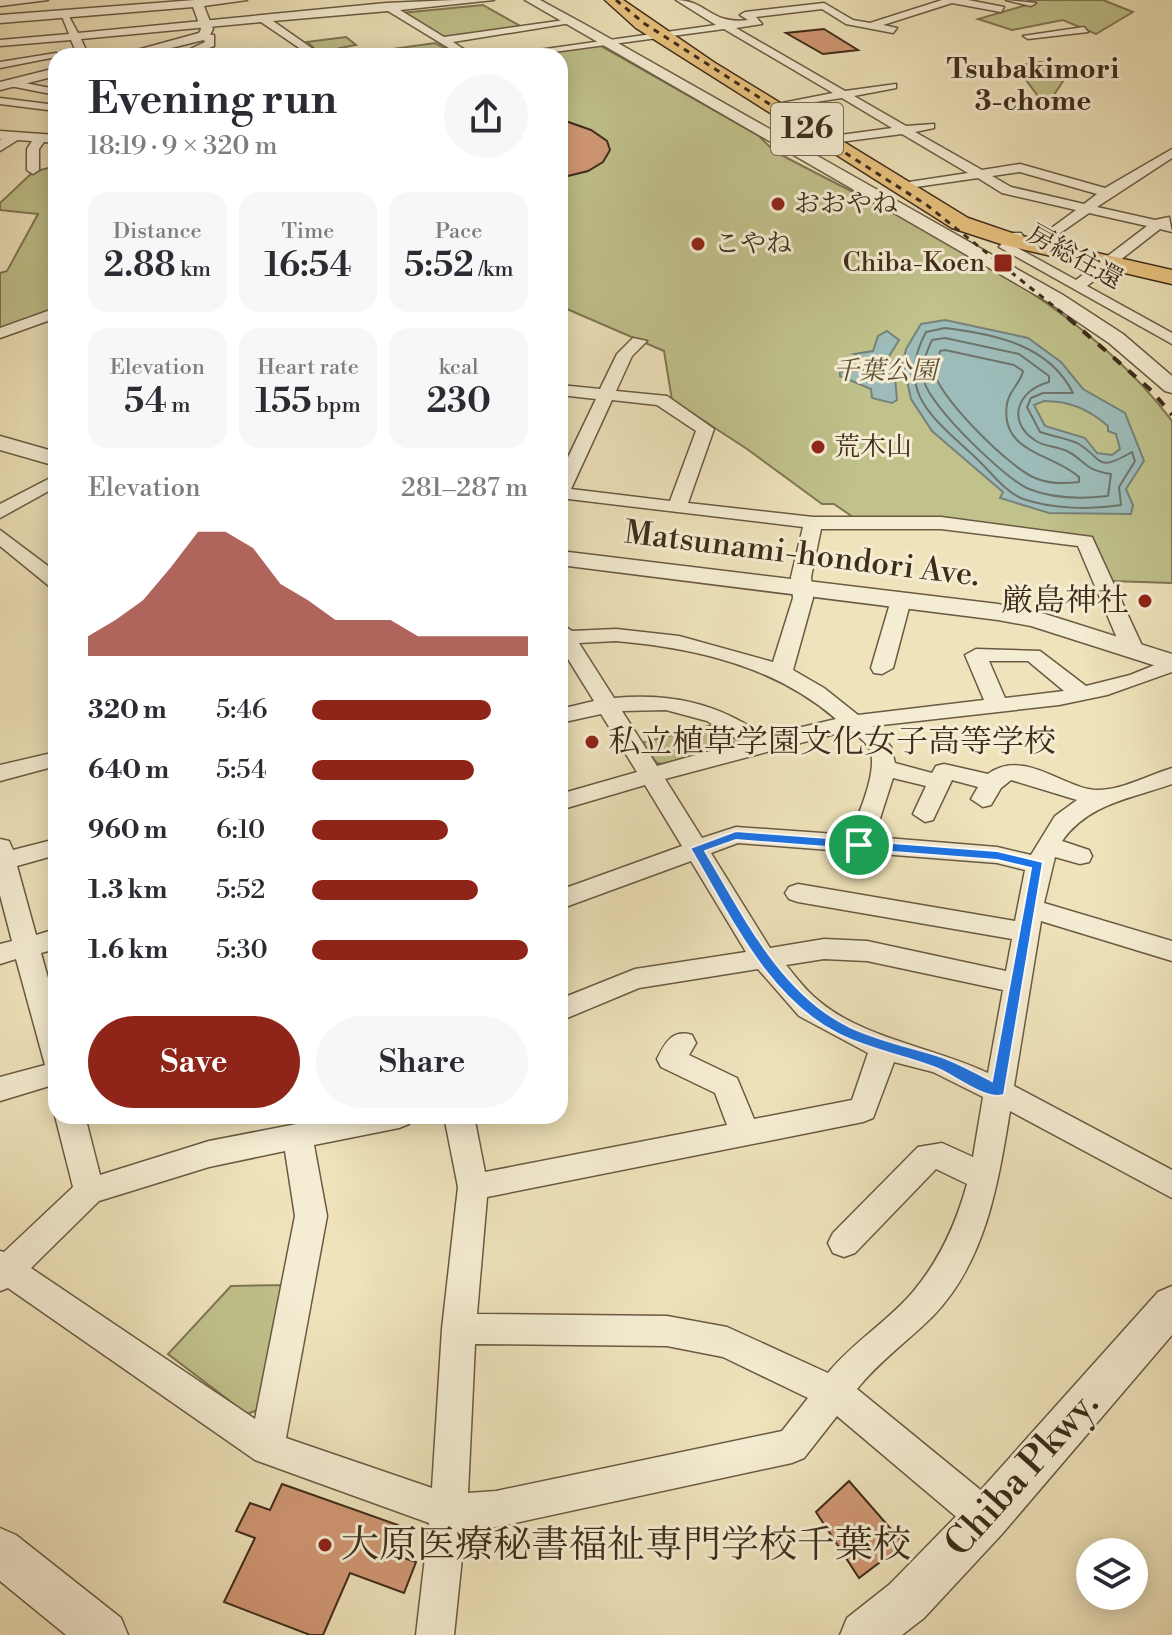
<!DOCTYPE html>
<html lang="en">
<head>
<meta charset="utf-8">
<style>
	body { margin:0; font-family:"Libre Bodoni","Noto Serif JP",serif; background:#f7f7f7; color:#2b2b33; height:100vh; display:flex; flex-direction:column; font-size:30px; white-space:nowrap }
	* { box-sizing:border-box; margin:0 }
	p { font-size:26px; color:#7c7c81 }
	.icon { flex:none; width:44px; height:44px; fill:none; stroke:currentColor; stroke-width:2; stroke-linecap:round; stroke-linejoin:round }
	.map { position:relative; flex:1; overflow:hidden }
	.sheet { position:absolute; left:48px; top:48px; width:520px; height:1076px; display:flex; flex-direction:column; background:#fff; border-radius:24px; box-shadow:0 4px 20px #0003 }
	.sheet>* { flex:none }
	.buttons { position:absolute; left:1076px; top:1538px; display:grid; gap:16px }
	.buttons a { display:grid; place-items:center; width:72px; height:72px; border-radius:50%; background:#fff; box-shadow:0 4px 20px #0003; font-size:40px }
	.pin { position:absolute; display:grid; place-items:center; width:68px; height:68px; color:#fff; margin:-34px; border:4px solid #fff; border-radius:50%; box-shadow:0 2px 8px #0007 }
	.round { display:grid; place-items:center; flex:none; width:84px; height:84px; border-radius:42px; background:#f7f7f7 }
	.head { display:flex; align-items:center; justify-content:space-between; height:136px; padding:0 40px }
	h1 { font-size:44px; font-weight:600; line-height:60px }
	.metrics { display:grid; grid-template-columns:repeat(3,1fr); gap:12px; height:136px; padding:8px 40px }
	.metrics div { display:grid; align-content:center; border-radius:20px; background:#f7f7f7; text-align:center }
	.metrics b { font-size:34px; font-weight:600 }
	.metrics small { font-size:22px; font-weight:400 }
	.metrics p { font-size:22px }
	.chart { height:224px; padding:16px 40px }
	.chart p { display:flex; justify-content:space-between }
	.chart svg { width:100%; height:144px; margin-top:8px; fill:#8f2418; opacity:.7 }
	.cta { display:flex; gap:16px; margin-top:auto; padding:16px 40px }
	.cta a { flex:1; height:92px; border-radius:48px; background:#8f2418; color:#fff; font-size:32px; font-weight:600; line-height:92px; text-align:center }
	.cta a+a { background:#f7f7f7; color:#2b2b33 }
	ul { padding:0 40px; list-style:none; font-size:26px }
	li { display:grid; grid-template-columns:128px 96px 1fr; align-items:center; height:60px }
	li i { height:20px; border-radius:10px; background:#8f2418 }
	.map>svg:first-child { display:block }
</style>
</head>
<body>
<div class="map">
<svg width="1172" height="1635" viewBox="0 0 1172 1635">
	<rect width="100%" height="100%" fill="#efe3bb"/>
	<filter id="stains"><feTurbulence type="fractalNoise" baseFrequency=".0025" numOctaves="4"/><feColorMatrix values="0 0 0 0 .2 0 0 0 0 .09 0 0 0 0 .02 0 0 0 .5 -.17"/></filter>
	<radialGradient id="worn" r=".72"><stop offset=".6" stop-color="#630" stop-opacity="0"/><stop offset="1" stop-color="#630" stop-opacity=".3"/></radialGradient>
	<!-- green -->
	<g fill="#c0c18b" stroke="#7f7653" stroke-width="2">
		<path d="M1028,0H1103L1133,12L1096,34L1063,20L1012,30L978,19L1030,4Z"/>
		<path d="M483,5L522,27L442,38L401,13Z"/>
		<path d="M346,37L356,45L340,48L350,55L435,43L460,56H323L307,42Z"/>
		<path d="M599,45L759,136L774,151C912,225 1075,292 1172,421V583L1110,581L1087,539L930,519L853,517L834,504H822L747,449L672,400L664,351L560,306V56H508Z"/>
		<path d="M1040,62L1071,69L1052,98L1043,103L1023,76L1011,67Z"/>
		<path d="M56,166V310L0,329V273L7,271L38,214L0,210V203L33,172Z"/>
		<path d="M724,722L749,742L662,764L657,763L641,743Z"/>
		<path d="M288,1285L266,1407L247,1414L168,1354L231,1286Z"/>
	</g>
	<!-- water -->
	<g fill="#9dbcb9" stroke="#77827a" stroke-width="2" fill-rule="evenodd">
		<path d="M945,320L1028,338L1061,362L1083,389L1125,413L1144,461L1126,489L1133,505L1131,514L1049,513L1000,498L1003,492L932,431L911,399L903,363L906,349L921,324ZM1044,401C1070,401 1088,409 1108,426V431L1116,434L1120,449L1112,455L1097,453L1085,438L1045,426L1034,405Z"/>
		<path d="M887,331L899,340L888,358L895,377L897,400L892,403L872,398L871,389L840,376V372L865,370L868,366L865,359L854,354L873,351L878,336Z"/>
	</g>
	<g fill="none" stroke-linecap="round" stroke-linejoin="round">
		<!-- shore -->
		<g stroke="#6e746a" stroke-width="2">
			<path d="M945,328C995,334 1049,345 1073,393H1043L1031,398L1027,407L1040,432C1052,436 1066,438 1077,443C1104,458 1094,474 1132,452L1135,461L1119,487L1121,505C1090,510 1053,509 1023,499C1005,492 991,472 977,459C936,420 893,393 926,332Z"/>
			<path d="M945,338L1019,354L1049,376V382C1018,390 1005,421 1036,441C1045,447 1057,446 1067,451C1086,460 1081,469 1111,474L1108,496C1082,499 1054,499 1029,489C1005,479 930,406 924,381C920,366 926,354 932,340Z"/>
			<path d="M945,350L1014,365L1023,371C1021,383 1009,390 1007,404C999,453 1053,453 1079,477V482C1064,484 1049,484 1035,478C1010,468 943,401 935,375L940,351Z"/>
		</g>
	</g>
	<!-- building -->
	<g fill="#d19875" stroke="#3e2c1b" stroke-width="2">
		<path d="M824,29L858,50L823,54L786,33Z"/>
		<path d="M560,119L591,130L607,141L610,150L603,162L588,171L560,178Z"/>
		<path d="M849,1481L904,1544L859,1578L816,1512Z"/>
		<path d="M282,1484L398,1525L386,1552L416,1562L404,1593L350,1573L323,1635H310L224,1602L255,1538L236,1531L250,1503L270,1510Z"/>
	</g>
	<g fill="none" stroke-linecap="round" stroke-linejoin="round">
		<!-- minor casing -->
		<g stroke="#6a5a43" stroke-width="3">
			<g id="minor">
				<path d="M0,0H48L0,6Z"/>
				<path d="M455,0H494L400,10L444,37L572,19L577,22L453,42L474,56H462L388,11L273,21L323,56H311L261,22L81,39L86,50L93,56L77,54L71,40L0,46V40L69,34L61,14L66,11L78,33L386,3Z"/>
				<path d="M676,0C707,0 710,25 748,20L740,15L745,12L824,3L853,20L870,23L942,0H968L1004,7L1001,12L952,3L883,25L897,28L893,33L846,24L822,9L756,17L762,24L736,28L845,91L896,84V88L854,96L906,126L934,124V128L915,132L982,170L1020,164L1105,188L1172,149V158L1097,207L1155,220L1169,217L1172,232L1160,229L1087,286L1172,333V344L999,247L1011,233H1021L1023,236L1014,246L1076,280L1147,226L1089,213L1040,247L1033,243L1035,240L1076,210L1002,193L978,178L909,188V182L968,173L902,134L785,149V143L789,142L892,128L842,98L782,107V103L833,93L724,29L524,56H495L716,25ZM1020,172L1097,194L1084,204L1011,187L992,176Z"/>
				<path d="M1006,0L1036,3L1031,6Z"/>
				<path d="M1084,27L1088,32L1028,39L1023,36Z"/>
				<path d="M200,34L214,35V46L190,56H176L205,42Z"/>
				<path d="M56,53L61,56L0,68V62Z"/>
				<path d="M9,80L56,89V95L5,85Z"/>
				<path d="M0,98L56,105V111L0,104Z"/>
				<path d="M0,131L56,135V143L44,142L39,149V170L33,174L27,170V149L32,141L0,139Z"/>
				<path d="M56,308V318L0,338V328Z"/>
				<path d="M633,338L647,341L632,356L616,391L667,396L714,429L688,503L813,517H941L1092,537L1144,650L1133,656L1122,650L1078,546L941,529H821L811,577L813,598L793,670L824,688L858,715L984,700L965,655L976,649L1040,651L1086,686L1130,675L1172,658V672L1107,695L1059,705L873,726L891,747L895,763L932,773L936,766L944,764L988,774C1025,747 1067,792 1100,790C1124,789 1149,775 1172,768V784C1130,799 1089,803 1062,841L1089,850L1092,856L1089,862L1080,864L1055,857L1044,903L1172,941V961L1041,921L1014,1086L1172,1170V1198L1010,1111C998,1184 986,1261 933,1316C908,1341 878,1362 857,1389L999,1505L1004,1518L999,1531L986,1536L973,1531L837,1416L804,1458L792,1463L496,1527L465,1529L454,1635H416L429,1523L255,1460L8,1288L0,1291V1251L4,1252L73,1187L55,1116L56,1115L85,1116L100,1175L209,1141L338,1116H414L409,1124L399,1128L314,1145L327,1216L286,1438L432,1488L442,1329L458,1187L444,1116H474L485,1172L727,1125L715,1093L661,1067L657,1059C665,1043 672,1029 692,1035L696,1043L689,1055L737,1078L754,1119L852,1100L868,1053L799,1016L758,969L639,988L560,1021V999L635,969L746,952L691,861L560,909V890L682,846L645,785L560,810V794L637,772L601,714L560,723V709L594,701L560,646V623L572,631L616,629L679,636L773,662L793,598L791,577L803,527L560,498V474L596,399L560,395V385L600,389L617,354ZM612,400L657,405L696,431L670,501L571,489ZM616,641C695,648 775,666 836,719L764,736C718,703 670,693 614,698L579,643ZM989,661H1028L1064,691L1005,698ZM666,710L707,721L742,742L657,766L622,711ZM850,730C856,735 865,741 869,748C880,767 858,816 850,835L736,827L702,838L665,779ZM893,778L926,786L913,814L925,822L933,820L952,780L978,787L971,799L983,807L991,805L1001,788L1011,780L1077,800L1055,816L1031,855L997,847L874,837ZM738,843L997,863L1025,870L1015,921L798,884L789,887L785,893L789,899L798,902L1012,939L1006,971L867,941L824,939L770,948L711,853ZM824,959L867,961L1003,990L988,1073C936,1048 862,1038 819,1001C806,991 796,977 786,965ZM894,1062L933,1072L983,1097L973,1157L942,1143L918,1147L833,1233L828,1243L833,1253L844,1257L855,1253L936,1169L967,1184C956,1224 940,1260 912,1293C887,1322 852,1343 828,1373L727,1327L667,1316L477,1314L487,1197L863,1122L873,1118ZM285,1151L295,1216L255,1419L31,1268L99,1201L209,1167ZM475,1344L667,1346L723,1357L808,1398L782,1431L496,1491L468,1493Z"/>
				<path d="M56,475V487L0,518V504Z"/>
				<path d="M0,530L56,572V588L49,586L0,546Z"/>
				<path d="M901,594L911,600L893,668L882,674L874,673L871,668L891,600Z"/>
				<path d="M56,752V766L0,781V765Z"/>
				<path d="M0,839L9,841L13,850L56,839V855L17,866L36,935L56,929V949L41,953L56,1007V1084L0,1101V1077L45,1065L16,959L0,964V944L12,941L0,895Z"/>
			</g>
		</g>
		<!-- tertiary casing -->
		<g stroke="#6a5a43" stroke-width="3">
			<g id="tertiary">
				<path d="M195,0H247L204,6L213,29L208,39L138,56H115L199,33L201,29L193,7L0,23V15Z"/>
				<path d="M525,0H540L586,25L1063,295L1123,334L1172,376V393L1165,391L1109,343L1050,303Z"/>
				<path d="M56,68V76L0,90V82Z"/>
				<path d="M12,133L24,136L0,151V140Z"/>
				<path d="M0,436L56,452V466L0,450Z"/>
				<path d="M560,551L998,604L1045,614L1172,654V671L1031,626L998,620L560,565Z"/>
				<path d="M1172,1286V1335L1002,1534L924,1618L902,1635H840L847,1618L890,1584L970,1502L1158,1292Z"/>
				<path d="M0,1528L16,1535L121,1618L128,1635H66L0,1581Z"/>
			</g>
		</g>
		<!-- trunk casing -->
		<g stroke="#3e2c1b" stroke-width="3">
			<path id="trunk" d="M605,0H623L715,63L968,218L1018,235L1172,270V284L1004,245L952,228L636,28Z"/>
		</g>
		<!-- minor -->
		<use href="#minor" fill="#f5edd3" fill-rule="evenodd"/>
		<!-- tertiary -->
		<use href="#tertiary" fill="#f5edd3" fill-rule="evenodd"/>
		<!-- trunk -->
		<use href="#trunk" fill="#e8c27e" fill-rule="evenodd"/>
		<!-- rail-far1 -->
		<path stroke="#3e2c1b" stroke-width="3" stroke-dasharray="6 6" stroke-linecap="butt" d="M616,0L645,24L928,206L1071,320"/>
		<!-- rail -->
		<path stroke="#3e2c1b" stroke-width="4" stroke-dasharray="10 10" stroke-linecap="butt" d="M1068,318L1152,391L1172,415"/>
	</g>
	<!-- route -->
	<path fill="#1a73e8" stroke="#fff" stroke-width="2" fill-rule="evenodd" d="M736,831L997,851L1043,862L1004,1095C985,1101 954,1075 936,1068C903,1055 869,1050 838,1034C766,997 730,915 690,848ZM736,840L997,860L1031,868L992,1081C976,1073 959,1063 942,1057C911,1047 880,1041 850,1027C780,993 743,914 705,851Z"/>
	<!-- markers -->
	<g fill="#8f2418" stroke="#f5edd3" stroke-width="3">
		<circle cx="778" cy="204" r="8"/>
		<circle cx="698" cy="244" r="8"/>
		<rect x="993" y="253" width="20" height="20" rx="4"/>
		<circle cx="818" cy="447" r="8"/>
		<circle cx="1145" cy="601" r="8"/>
		<circle cx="592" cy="742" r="8"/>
		<circle cx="325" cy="1545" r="8"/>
	</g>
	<g text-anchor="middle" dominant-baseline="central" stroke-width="6" stroke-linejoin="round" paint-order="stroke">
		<!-- far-poi labels -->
		<g font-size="26" fill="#3e2c1b" stroke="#f5edd3" text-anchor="start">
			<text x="794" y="204">おおやね</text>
			<text x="714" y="244">こやね</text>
			<text x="985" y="263" text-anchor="end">Chiba-Koen</text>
			<text x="834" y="447">荒木山</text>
		</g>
		<!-- far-street labels -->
		<g font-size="26" fill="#3e2c1b" stroke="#f5edd3">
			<text transform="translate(1075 257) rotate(29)">房総往還</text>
		</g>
		<!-- far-park labels -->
		<g font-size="26" font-style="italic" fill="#5e5137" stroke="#f5edd3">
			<text x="885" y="371">千葉公園</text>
		</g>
		<!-- far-neighbourhood labels -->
		<g font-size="28" font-weight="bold" fill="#3e2c1b" stroke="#f5edd3">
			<text x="1033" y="69">Tsubakimori<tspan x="1033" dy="32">3-chome</tspan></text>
		</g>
		<!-- shield labels -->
		<rect fill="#f5edd3" stroke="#756652" stroke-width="2" x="771" y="103" width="72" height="52" rx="6"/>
		<g font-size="30" font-weight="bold" fill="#3e2c1b">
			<text x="807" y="129">126</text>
		</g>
		<!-- street labels -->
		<g font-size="32" fill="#3e2c1b" stroke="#f5edd3">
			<text transform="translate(802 554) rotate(7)">Matsunami-hondori Ave.</text>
		</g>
		<!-- poi labels -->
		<g font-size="32" fill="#3e2c1b" stroke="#f5edd3" text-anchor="end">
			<text x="1129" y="601">厳島神社</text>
			<text x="608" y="742" text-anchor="start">私立植草学園文化女子高等学校</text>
		</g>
		<!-- near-street labels -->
		<g font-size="38" fill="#3e2c1b" stroke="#f5edd3">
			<text transform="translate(1022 1474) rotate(-48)">Chiba Pkwy.</text>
		</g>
		<!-- near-poi labels -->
		<g font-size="38" fill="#3e2c1b" stroke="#f5edd3" text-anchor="start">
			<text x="341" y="1545">大原医療秘書福祉専門学校千葉校</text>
		</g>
	</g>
	<rect width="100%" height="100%" filter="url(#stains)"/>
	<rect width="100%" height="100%" fill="url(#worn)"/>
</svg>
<div class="buttons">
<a><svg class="icon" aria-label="layers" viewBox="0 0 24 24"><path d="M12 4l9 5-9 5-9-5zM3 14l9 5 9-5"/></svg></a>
</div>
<div class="pin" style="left:859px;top:845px;background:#1e9e55"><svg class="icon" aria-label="arrive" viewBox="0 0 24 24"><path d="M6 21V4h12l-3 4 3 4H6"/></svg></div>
<section class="sheet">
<div class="head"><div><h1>Evening run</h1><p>18:19 · 9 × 320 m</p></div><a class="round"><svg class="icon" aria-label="share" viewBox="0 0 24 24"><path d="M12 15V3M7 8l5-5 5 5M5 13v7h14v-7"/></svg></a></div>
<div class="metrics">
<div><p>Distance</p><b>2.88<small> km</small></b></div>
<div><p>Time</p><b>16:54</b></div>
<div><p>Pace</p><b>5:52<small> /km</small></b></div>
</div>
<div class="metrics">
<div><p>Elevation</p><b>54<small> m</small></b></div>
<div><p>Heart rate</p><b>155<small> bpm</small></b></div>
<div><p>kcal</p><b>230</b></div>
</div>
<div class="chart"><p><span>Elevation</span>281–287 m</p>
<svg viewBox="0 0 160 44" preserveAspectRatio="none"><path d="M0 44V38L10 33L20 27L30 17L40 6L50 6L60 11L70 22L80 27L90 33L100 33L110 33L120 38L130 38L140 38L150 38L160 38V44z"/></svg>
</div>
<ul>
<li><b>320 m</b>5:46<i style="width:83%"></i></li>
<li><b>640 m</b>5:54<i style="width:75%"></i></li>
<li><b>960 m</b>6:10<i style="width:63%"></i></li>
<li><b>1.3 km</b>5:52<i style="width:77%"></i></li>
<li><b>1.6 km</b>5:30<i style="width:100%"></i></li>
</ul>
<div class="cta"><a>Save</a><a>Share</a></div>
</section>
</div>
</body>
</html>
